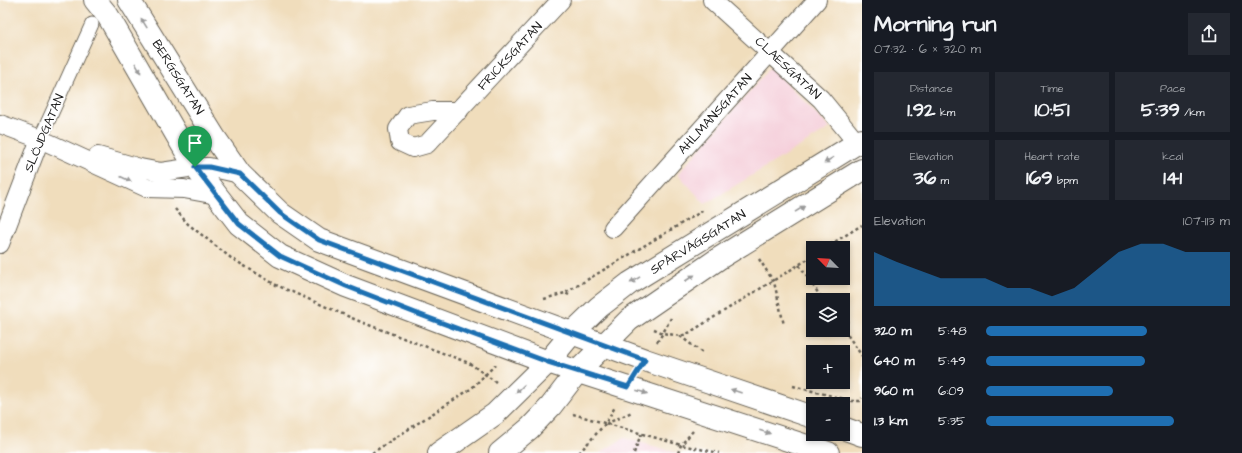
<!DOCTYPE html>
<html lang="en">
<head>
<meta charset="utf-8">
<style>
	body { margin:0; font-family:"Architects Daughter",sans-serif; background:#242831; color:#f1f3f6; height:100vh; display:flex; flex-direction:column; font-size:15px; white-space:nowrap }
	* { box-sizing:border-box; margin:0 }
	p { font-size:13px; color:#9ea1a6 }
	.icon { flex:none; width:22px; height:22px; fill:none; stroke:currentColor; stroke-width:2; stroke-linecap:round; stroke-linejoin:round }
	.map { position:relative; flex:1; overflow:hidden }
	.side { display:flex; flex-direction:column; background:#171b24; width:380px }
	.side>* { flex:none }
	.needle { width:26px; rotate:294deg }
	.controls { position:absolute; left:806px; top:241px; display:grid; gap:8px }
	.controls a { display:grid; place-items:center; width:44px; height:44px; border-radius:0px; background:#171b24; box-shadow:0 2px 6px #0003; font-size:20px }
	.pin { position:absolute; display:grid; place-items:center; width:34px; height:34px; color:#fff; margin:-41px -17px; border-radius:50% 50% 50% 0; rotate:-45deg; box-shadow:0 0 4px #0007 }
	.pin .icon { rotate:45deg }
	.round { display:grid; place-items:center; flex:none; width:42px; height:42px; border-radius:0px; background:#242831 }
	.head { display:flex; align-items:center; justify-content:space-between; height:68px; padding:0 12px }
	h1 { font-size:22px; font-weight:700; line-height:30px }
	.metrics { display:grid; grid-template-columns:repeat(3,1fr); gap:6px; height:68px; padding:4px 12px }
	.metrics div { display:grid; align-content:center; border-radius:0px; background:#242831; text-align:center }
	.metrics b { font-size:20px; font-weight:700 }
	.metrics small { font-size:11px; font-weight:400 }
	.metrics p { font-size:11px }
	.chart { height:112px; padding:8px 12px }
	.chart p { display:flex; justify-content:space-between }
	.chart svg { width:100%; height:72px; margin-top:4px; fill:#1f6fb2; opacity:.7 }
	ul { padding:0 12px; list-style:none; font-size:13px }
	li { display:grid; grid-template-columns:64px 48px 1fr; align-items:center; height:30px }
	li i { height:10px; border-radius:5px; background:#1f6fb2 }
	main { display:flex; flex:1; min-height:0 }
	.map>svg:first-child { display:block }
</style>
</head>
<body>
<main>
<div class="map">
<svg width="862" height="453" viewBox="0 0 862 453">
	<rect width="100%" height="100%" fill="#fff"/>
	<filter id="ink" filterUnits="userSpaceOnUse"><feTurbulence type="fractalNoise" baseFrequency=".025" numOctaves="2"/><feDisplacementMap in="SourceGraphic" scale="8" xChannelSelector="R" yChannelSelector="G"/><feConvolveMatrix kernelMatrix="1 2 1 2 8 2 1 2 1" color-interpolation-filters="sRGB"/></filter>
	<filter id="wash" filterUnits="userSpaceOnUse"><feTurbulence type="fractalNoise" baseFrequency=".012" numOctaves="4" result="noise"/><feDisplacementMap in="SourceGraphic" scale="16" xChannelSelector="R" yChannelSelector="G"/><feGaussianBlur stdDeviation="0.9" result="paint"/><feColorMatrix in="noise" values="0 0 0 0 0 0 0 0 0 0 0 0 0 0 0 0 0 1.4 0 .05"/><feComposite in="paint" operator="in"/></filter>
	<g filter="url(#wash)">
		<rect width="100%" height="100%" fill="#f0ddbc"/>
		<!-- built -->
		<g fill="#f5cfda">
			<path d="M771,67L830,128L705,204L678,174Z"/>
			<path d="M624,438L675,452L679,453H600Z"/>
		</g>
	</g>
	<g filter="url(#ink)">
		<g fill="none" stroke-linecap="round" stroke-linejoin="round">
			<!-- pedestrian casing -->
			<g stroke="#666054" stroke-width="15">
				<path id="pedestrian" d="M40,139L92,24"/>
			</g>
			<!-- minor casing -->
			<g stroke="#666054" stroke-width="20">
				<g id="minor">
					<path d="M712,0L821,99L857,143"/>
					<path d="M459,111H433L408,115L398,129L400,142L413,148L427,144L561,0"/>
					<path d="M0,124L40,139L147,188L184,189L217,195"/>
					<path d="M98,156L140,168L161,172L195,167H209L240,174"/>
					<path d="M613,228L817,0"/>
					<path d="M0,244L40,139"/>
				</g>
			</g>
			<!-- tertiary casing -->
			<g stroke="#666054" stroke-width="24">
				<g id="tertiary">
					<path d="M95,0L108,16L195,167L239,224L280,256L346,286L548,362L828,453"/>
					<path d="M129,0L215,138L240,174L280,213L319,240L645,360L813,417"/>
					<path d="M843,428L862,435"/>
					<path d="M439,453L495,414L548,362L572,333L599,307L630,283L862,140"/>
					<path d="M500,453L530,428L551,406L578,371L629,320L718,259L862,170"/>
				</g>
			</g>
			<!-- path -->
			<g stroke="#666054" stroke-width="2.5" stroke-dasharray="3 3" stroke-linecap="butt">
				<path d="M175,209L188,224L231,258L276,285L361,322L469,363L496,382"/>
				<path d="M825,248L862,225"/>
				<path d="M759,259L774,282L784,325"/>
				<path d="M799,265L823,300"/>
				<path d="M569,295L565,293L704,210"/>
				<path d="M544,299L565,293"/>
				<path d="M848,319L844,330L862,356"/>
				<path d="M654,329L663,333L671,318"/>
				<path d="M680,336L704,354"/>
				<path d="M657,342L663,333L680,336L687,334L813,256"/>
				<path d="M793,386L852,401H860L862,398"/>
				<path d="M573,414L681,445L719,453"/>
				<path d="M606,424L632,412"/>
				<path d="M372,453L472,388L495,365"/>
				<path d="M579,453L605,424L615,407"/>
				<path d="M634,453L641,434"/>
				<path d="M678,453L681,445L693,431"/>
			</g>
			<!-- pedestrian -->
			<use href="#pedestrian" stroke="#fff" stroke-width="13"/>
			<!-- minor -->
			<use href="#minor" stroke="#fff" stroke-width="18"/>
			<!-- tertiary -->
			<use href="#tertiary" stroke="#fff" stroke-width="22"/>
		</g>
		<!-- one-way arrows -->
		<defs><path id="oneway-solid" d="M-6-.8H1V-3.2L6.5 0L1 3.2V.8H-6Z"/></defs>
		<g fill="#999">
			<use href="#oneway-solid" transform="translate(144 23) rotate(-122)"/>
			<use href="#oneway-solid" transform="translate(138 68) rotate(60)"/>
			<use href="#oneway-solid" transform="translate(829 160) rotate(148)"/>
			<use href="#oneway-solid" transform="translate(126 179) rotate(24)"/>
			<use href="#oneway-solid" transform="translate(800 209) rotate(-32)"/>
			<use href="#oneway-solid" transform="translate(690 278) rotate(-33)"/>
			<use href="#oneway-solid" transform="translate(635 280) rotate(148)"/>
			<use href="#oneway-solid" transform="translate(520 389) rotate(135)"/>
			<use href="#oneway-solid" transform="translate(736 391) rotate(-161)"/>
			<use href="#oneway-solid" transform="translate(642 392) rotate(17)"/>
			<use href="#oneway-solid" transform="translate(765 432) rotate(18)"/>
		</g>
	</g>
	<g fill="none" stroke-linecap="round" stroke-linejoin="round" filter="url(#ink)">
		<!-- route casing -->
		<g stroke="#fff" stroke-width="8">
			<path id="route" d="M195,167H209L240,174L280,213L319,240L645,360L628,387L548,362L418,314L346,286L280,256L239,224Z"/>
		</g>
		<!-- route -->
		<use href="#route" stroke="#1f6fb2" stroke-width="5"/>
	</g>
	<g text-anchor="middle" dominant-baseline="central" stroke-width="3.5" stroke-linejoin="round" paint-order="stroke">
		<!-- street labels -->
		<g font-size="13" fill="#1c1c1c" stroke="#fff">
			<text transform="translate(510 56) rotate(-47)">FRICKSGATAN</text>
			<text transform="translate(788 68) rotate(43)">CLAESGATAN</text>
			<text transform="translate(178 77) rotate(58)">BERGSGATAN</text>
			<text transform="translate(715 114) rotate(-48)">AHLMANSGATAN</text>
			<text transform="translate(44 133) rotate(-67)">SLÖJDGATAN</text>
			<text transform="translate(698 242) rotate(-32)">SPÅRVÄGSGATAN</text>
		</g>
	</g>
</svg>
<div class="controls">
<a><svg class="needle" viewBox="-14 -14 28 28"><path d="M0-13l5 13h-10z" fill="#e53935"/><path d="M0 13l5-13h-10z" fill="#9ea1a6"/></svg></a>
<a><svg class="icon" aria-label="layers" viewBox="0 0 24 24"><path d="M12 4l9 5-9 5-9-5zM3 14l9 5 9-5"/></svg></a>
<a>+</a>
<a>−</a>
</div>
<div class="pin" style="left:195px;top:167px;background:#1e9e55"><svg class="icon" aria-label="arrive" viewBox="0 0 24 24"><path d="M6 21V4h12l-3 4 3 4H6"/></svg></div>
</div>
<section class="side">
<div class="head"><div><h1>Morning run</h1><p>07:32 · 6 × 320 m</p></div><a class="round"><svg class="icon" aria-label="share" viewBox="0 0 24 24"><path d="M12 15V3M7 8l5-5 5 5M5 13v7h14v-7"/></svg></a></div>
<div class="metrics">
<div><p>Distance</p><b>1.92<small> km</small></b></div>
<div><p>Time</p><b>10:51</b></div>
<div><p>Pace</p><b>5:39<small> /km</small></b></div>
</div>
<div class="metrics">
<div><p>Elevation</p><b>36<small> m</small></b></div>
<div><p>Heart rate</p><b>169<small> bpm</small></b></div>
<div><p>kcal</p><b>141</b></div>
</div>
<div class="chart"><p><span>Elevation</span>107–113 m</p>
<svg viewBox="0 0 160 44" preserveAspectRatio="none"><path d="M0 44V11L10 17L20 22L30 27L40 27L50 27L60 33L70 33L80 38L90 33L100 22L110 11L120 6L130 6L140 11L150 11L160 11V44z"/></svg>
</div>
<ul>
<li><b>320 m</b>5:48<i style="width:66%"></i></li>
<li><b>640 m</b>5:49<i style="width:65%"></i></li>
<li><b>960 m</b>6:09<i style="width:52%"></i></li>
<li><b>1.3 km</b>5:35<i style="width:77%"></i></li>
</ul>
</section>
</main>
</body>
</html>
